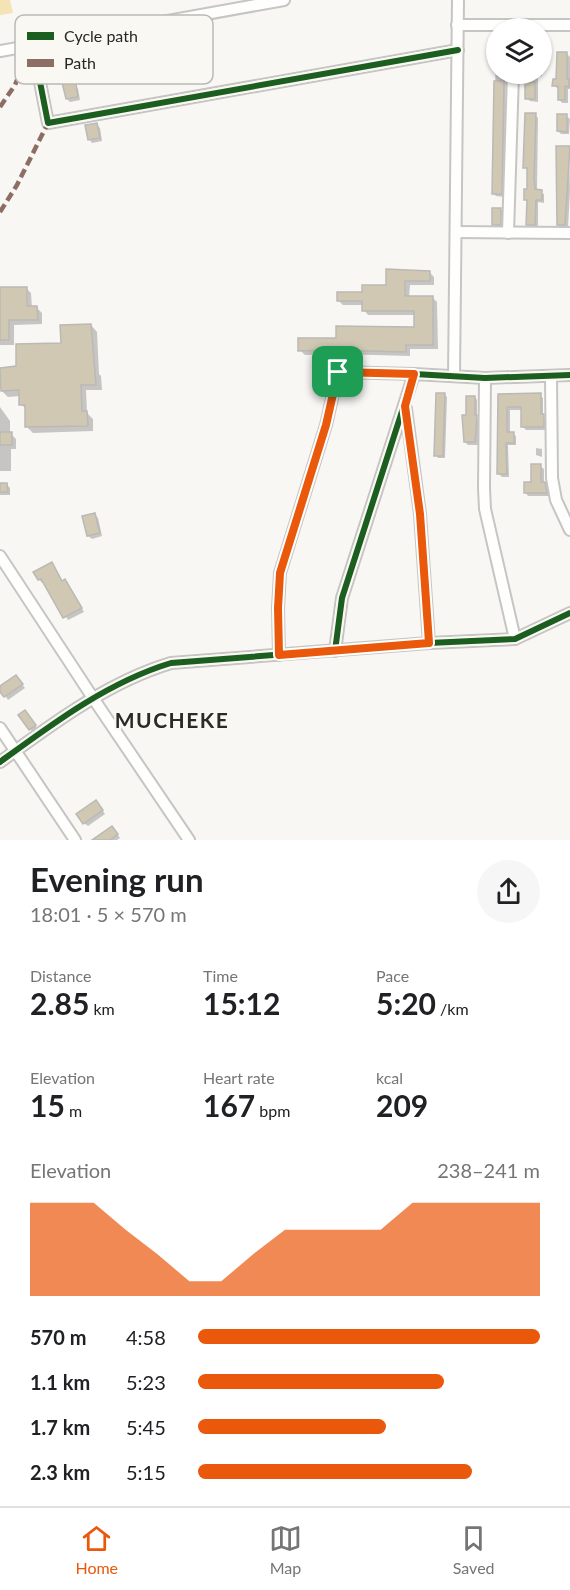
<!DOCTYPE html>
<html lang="en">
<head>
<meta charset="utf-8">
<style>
	body { margin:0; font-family:Lato,sans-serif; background:#f6f6f6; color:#202124; height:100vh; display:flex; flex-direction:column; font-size:22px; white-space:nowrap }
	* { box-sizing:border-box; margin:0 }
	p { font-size:20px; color:#757577 }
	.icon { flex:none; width:33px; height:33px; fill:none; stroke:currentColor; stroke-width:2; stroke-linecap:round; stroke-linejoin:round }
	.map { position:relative; height:840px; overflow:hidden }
	.side { display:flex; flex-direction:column; background:#fff; flex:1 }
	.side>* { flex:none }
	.buttons { position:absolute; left:486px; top:18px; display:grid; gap:12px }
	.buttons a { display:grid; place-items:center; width:66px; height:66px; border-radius:50%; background:#fff; box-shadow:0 2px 4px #0004; font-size:30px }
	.pin { position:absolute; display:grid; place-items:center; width:51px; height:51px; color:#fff; margin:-26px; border-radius:12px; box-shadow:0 3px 9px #0006 }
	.round { display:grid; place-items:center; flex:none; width:63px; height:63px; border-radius:32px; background:#f6f6f6 }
	.headline { display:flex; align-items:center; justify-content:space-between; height:102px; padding:0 30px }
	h1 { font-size:33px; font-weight:700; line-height:45px }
	.stats { display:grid; grid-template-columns:repeat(3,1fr); gap:9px; height:102px; padding:6px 30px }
	.stats div { display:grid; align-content:center }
	.stats b { font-size:30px; font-weight:700 }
	.stats small { font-size:16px; font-weight:400 }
	.stats p { font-size:16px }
	.chart { height:168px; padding:12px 30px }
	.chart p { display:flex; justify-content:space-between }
	.chart svg { width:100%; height:108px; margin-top:6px; fill:#ea580c; opacity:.7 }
	ul { padding:0 30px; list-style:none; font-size:20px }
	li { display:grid; grid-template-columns:96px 72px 1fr; align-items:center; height:45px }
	li i { height:15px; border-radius:8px; background:#ea580c }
	.tab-bar { display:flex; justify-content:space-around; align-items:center; height:84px; border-top:2px solid #e0e0e0; background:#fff; font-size:16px; color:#757577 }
	.tab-bar a { display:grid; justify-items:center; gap:3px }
	.tab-bar .on { color:#ea580c }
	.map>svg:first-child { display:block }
</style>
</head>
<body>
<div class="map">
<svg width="570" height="840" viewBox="0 0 570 840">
	<rect width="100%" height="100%" fill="#f9f7f4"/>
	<!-- green -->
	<path fill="#f5e3b5" d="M0,0H10L13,13L0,15Z"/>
	<!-- shadow -->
	<g fill="#0003">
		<path d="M542,43L547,47L546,59H542Z"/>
		<path d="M128,48L131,52L133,65L112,67L108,63L72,69L75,85L78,89L80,100L70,102L67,99L68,57L71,60L107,54Z"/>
		<path d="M495,52H496V74H506L504,197L496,196L493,193L496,136Z"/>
		<path d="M567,54L570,57V89H568V103H562L559,99V89L554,86L558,80Z"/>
		<path d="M542,68V76H538V102L530,101L526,98L527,75L524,74H542Z"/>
		<path d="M535,115L538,118L537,191L544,194V203L538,202V228H531L528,225V202L525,199L528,191V171L525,167Z"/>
		<path d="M566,116L570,119L569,134H561L558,131Z"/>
		<path d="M96,124L100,128L102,141L92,143L89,139Z"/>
		<path d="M569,148L570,191L568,228H561L558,225Z"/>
		<path d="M501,210L504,213L503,228L497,227L494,224Z"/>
		<path d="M430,273L434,277V285H410L409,298H433L437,302L438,349H410V356L336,354L305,355L300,350L416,328V315H368L364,310V305H343L338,300Z"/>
		<path d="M0,288H26L31,293L32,308H37L42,313V324L14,325V345H0Z"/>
		<path d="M91,325L97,332L99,374L101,376L102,390H86L87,413L93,419V431L33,433L27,427V410L21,404L20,396L8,397L2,391L18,367L62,345Z"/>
		<path d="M444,394L447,397L445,458H438L436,455Z"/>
		<path d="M499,395H540L543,398V416L546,419V430H526L523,427V410H510V433L516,436V445H508L509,477H502L499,474Z"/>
		<path d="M475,397L477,400V418L479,420L478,445H468L465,442L468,417Z"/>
		<path d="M0,407L10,421V433L16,439V449H11V471H0Z"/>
		<path d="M536,448L542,449V457L536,455Z"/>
		<path d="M540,466L544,469V483L548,487L549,496H528L525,492L533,483Z"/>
		<path d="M0,485H7L10,488V495H0Z"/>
		<path d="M95,515L98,518L102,536L92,539L88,536Z"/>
		<path d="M52,564L63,582L65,581L68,584L84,612L68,620L44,582L42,583L39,579Z"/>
		<path d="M19,680L25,688L8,700L0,688Z"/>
		<path d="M28,715L38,729L33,732L30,729Z"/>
		<path d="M99,805L105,814L88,826L84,823Z"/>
		<path d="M115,831L120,838L117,840H97Z"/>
	</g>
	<!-- building -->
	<g fill="#d0c8b3" stroke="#bab9b6" stroke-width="1.5">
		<path d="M128,47L130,62L107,65V60L70,66L73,84H76L78,97L66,99L56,57L68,55L69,59L106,53L105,50Z"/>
		<path d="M557,52H567V79H569V87L565,86V100H558V86H552L553,79H556Z"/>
		<path d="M494,81H504L502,194H492Z"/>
		<rect x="525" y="82" width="10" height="17"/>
		<path d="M525,113H536L534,178L535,189L542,190V200H536L535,225H526L527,200H524V189H527V168H523Z"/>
		<path d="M557,114H567V132L557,131Z"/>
		<path d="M97,123L100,138L88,140L85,125Z"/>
		<path d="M556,146H570L565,225H557Z"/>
		<rect x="492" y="208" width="9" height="17"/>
		<path d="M386,269L430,271V281H405V296H433V345H406V352L330,350L298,351V338H336V326L414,327V311H362V301H337V292H362V285H386Z"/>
		<path d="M0,287H27V306H37L38,320H9V340H0Z"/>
		<path d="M91,324L96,385H81L82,411H87L88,426L25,427V405H19V390L1,391L0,368L16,366V344L61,343L60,325Z"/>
		<path d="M436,393H445L443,456H434Z"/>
		<path d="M541,393V414H544V427H521V407H507V432H514V443H506L507,474H497L498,394Z"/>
		<path d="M466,396H475V415H477L475,442H464L462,415H466Z"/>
		<rect x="0" y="432" width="12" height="13"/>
		<path d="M531,464H541V482H545L547,493H524V482H531Z"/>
		<path d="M0,483H7L8,492H0Z"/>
		<path d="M95,513L100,533L87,536L82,516Z"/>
		<path d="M52,562L62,581L65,579L82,608L63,618L41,579L38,580L33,572Z"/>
		<path d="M16,675L23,684L4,697L0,692V686Z"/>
		<path d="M25,710L36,725L29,730L18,715Z"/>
		<path d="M96,800L103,810L83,824L76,814Z"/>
		<path d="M112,826L118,834L110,840H92Z"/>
	</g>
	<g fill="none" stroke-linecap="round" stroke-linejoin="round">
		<!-- minor casing -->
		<g stroke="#c6c5c3" stroke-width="14">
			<g id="minor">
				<path d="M457,25H570"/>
				<path d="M33,46L48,123L458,50"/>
				<path d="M0,51L284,0"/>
				<path d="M456,232L570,233"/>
				<path d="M508,233L513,74"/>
				<path d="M454,376L458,0"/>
				<path d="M551,376L552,478L556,500L570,530"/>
				<path d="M485,378L484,488L485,509L515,639"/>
				<path d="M406,409L420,514L429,643"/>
				<path d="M0,556L93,698L189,840"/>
				<path d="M335,651L342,598L414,374L485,378L570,375"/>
				<path d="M279,655L278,608L280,573L326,425L338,372L414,374"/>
				<path d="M0,728L75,840"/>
				<path d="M0,762C52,724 108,682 171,663L429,643L515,639L570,613"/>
			</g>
		</g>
		<!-- minor -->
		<use href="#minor" stroke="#fefefd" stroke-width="10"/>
		<!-- quiet -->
		<g stroke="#8d6e63" stroke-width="4.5" stroke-dasharray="9 4.5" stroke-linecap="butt">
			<path d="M0,107L15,85L19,75L36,59"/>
			<path d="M0,212L17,185L48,123"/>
		</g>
		<!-- cycleway casing -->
		<g stroke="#faf8f3" stroke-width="10">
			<g id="cycleway">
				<path d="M33,46L48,123L458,50"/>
				<path d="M335,651L342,598L414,374L485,378L570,375"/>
				<path d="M0,762C52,724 108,682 171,663L429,643L515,639L570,613"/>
			</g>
		</g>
		<!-- cycleway -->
		<use href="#cycleway" stroke="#1b5e20" stroke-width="6"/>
	</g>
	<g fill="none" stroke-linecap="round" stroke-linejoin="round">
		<!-- route casing -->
		<g stroke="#fff" stroke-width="12">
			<path id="route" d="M338,372L414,374L405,406L420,514L429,643L279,655L278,608L280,573L326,425Z"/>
		</g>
		<!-- route -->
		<use href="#route" stroke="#ea580c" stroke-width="8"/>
	</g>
	<g text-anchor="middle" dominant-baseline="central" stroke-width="4.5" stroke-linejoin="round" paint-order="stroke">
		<!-- district labels -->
		<g font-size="21" font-weight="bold" letter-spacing="1.5" fill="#2b2a26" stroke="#faf8f3">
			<text x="172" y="719">MUCHEKE</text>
		</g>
	</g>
	<!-- legend -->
	<rect x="15" y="15" width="198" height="69" rx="9" fill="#faf8f3" stroke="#bbb9b5" stroke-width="1.5"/>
	<rect x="27" y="32" width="27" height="8" fill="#1b5e20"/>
	<rect x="27" y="59" width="27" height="8" fill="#8d6e63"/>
	<g font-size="16" fill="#272624">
		<text x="64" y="42">Cycle path</text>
		<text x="64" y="69">Path</text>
	</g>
</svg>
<div class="buttons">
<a><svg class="icon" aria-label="layers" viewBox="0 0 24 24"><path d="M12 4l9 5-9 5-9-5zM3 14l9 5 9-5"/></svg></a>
</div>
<div class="pin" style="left:338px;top:372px;background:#1e9e55"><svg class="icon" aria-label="arrive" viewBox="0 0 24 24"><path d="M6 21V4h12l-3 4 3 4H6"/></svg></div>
</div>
<section class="side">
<div class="headline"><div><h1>Evening run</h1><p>18:01 · 5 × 570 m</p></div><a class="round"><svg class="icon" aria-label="share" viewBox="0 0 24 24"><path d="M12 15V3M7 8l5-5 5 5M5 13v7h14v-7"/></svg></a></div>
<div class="stats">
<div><p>Distance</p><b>2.85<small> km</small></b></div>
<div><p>Time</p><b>15:12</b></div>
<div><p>Pace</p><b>5:20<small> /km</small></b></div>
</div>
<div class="stats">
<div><p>Elevation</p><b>15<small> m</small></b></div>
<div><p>Heart rate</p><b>167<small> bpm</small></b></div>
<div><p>kcal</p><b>209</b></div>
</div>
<div class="chart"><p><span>Elevation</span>238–241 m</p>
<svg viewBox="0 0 160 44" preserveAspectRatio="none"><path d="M0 44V6L10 6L20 6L30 17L40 27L50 38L60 38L70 27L80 17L90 17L100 17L110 17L120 6L130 6L140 6L150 6L160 6V44z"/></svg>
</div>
<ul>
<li><b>570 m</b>4:58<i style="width:100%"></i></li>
<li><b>1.1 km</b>5:23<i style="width:72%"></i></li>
<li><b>1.7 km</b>5:45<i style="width:55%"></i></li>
<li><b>2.3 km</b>5:15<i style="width:80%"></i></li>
</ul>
</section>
<nav class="tab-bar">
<a class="on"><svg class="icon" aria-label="home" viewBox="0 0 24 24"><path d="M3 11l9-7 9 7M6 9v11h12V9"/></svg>Home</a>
<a><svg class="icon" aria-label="map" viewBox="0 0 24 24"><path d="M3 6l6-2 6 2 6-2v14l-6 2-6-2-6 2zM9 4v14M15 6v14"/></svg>Map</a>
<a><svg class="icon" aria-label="saved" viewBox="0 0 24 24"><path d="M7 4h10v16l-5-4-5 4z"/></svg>Saved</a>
</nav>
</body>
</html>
